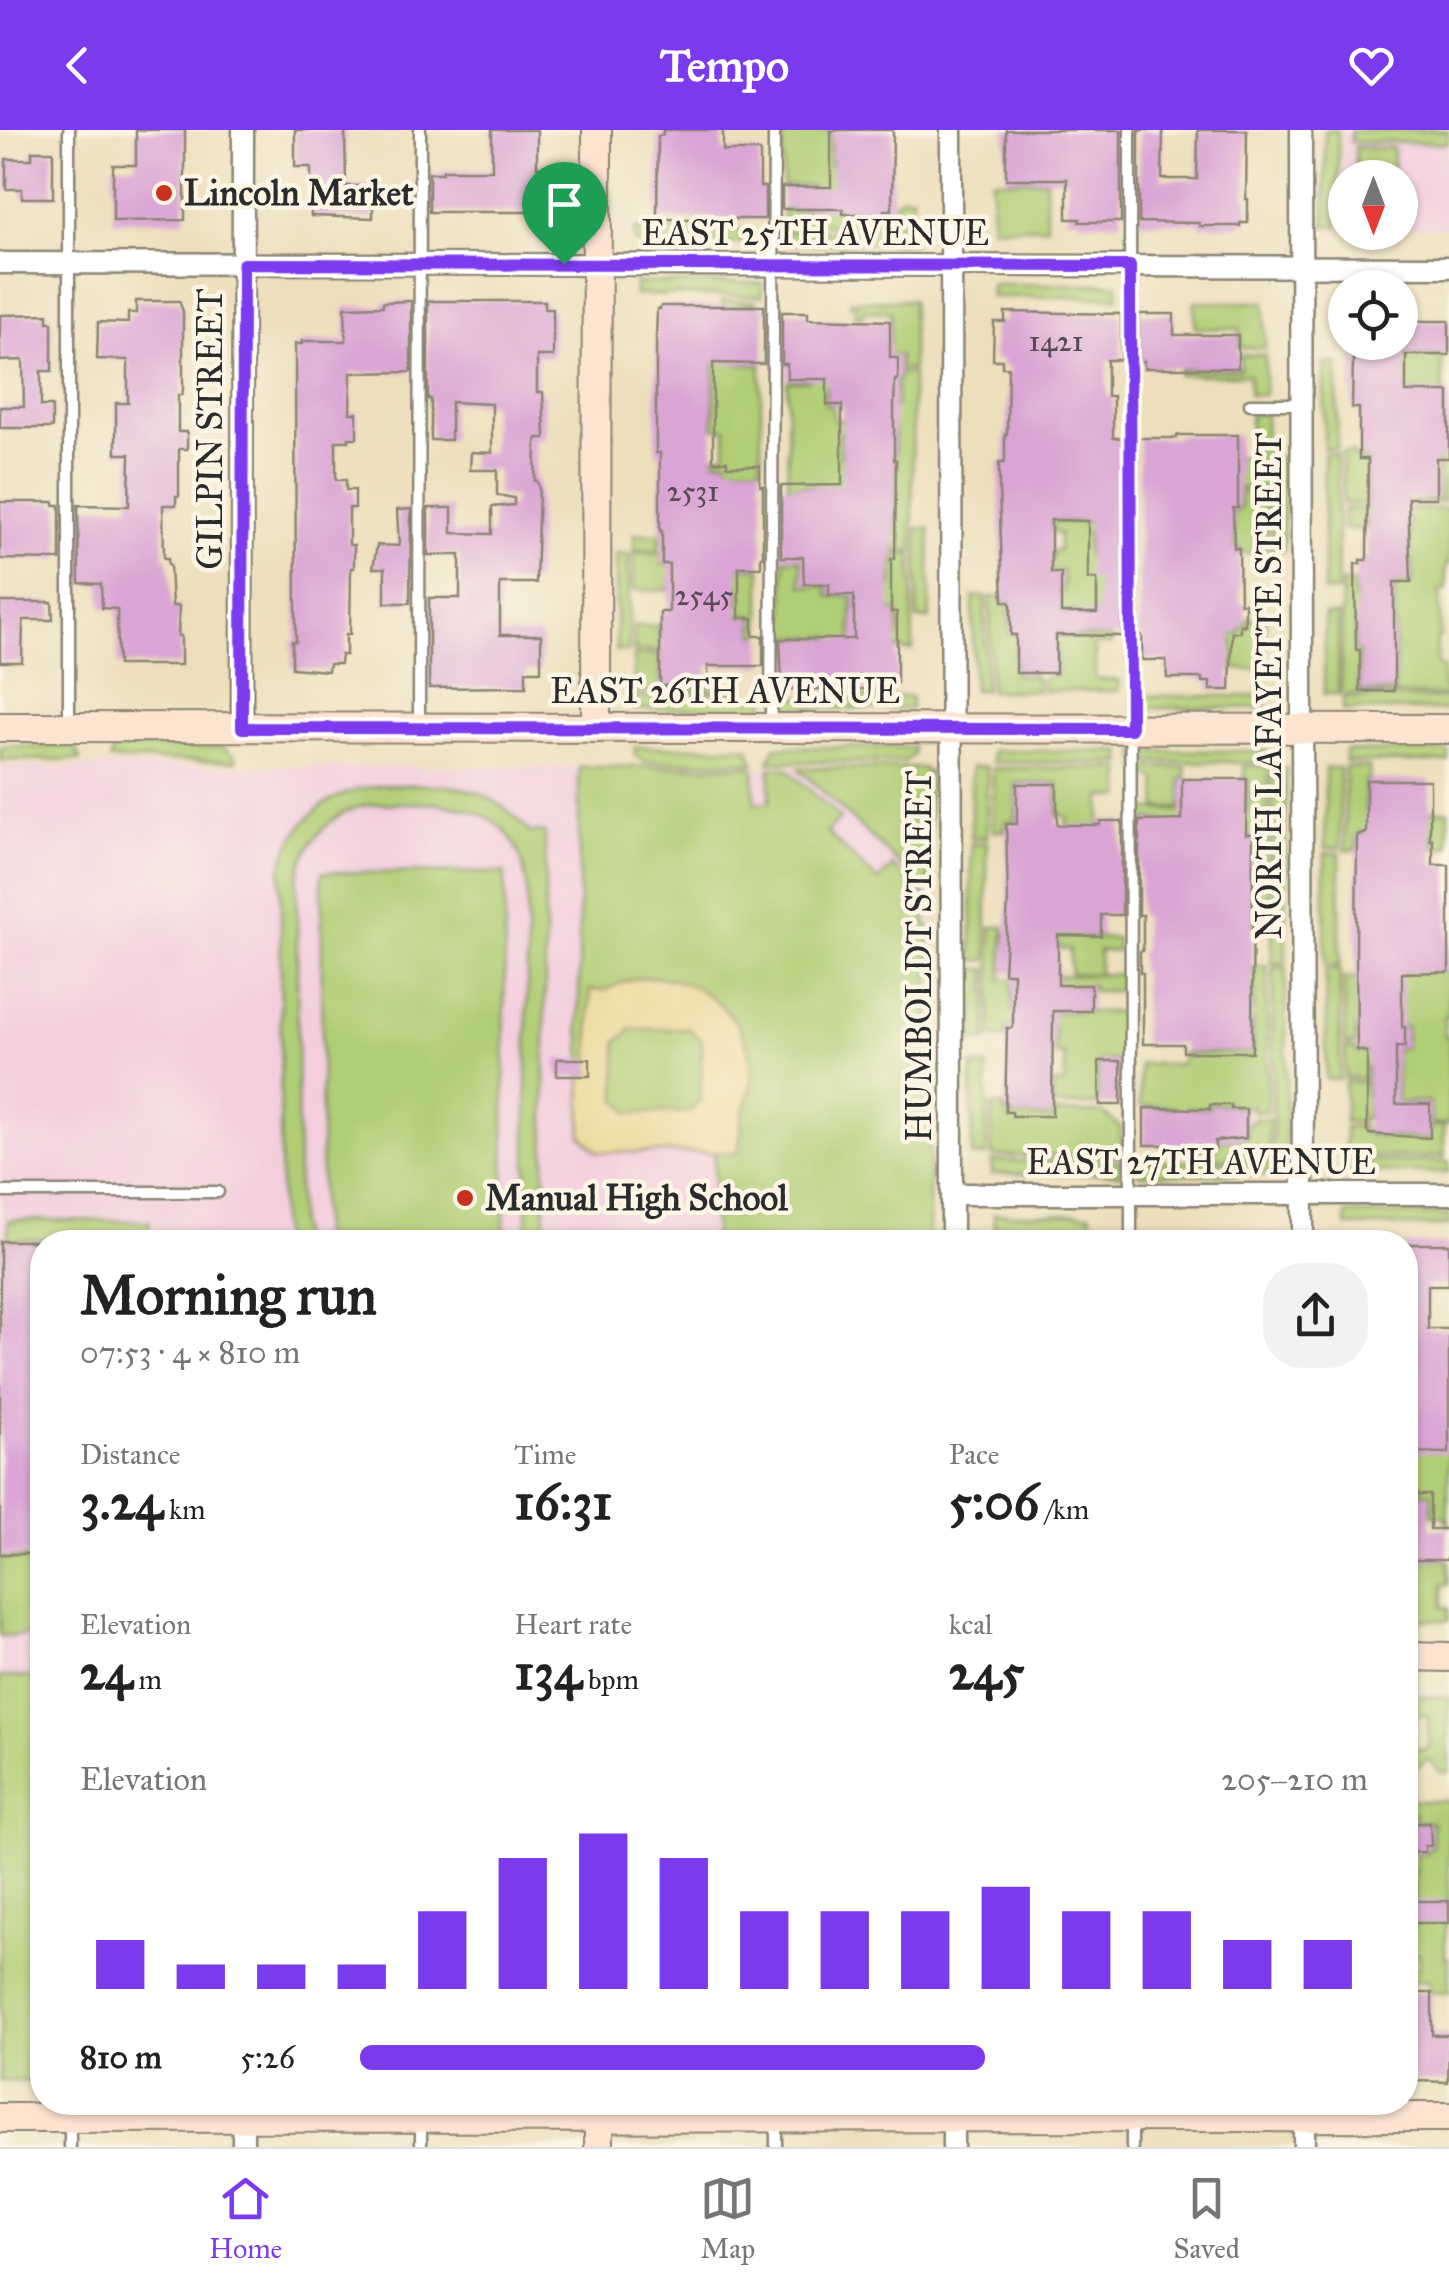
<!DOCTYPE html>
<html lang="en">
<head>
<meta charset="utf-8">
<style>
	body { margin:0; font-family:"IM FELL Great Primer",serif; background:#f2f2f2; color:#222; height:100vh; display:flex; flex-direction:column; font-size:38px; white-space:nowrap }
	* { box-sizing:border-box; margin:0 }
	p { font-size:32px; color:#767676 }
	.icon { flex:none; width:55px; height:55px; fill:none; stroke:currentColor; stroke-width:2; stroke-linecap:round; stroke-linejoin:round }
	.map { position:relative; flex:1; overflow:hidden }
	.details { position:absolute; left:30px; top:1100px; width:1388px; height:885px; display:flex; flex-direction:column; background:#fff; border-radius:40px; box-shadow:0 2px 8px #0004 }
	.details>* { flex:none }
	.needle { width:65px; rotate:180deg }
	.buttons { position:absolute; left:1328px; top:30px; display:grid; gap:20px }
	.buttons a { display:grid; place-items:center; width:90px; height:90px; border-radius:50%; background:#fff; box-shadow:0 2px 8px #0004; font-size:50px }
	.pin { position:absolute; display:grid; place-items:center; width:85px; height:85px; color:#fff; margin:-102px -42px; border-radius:50% 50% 50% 0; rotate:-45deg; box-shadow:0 0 10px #0007 }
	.pin .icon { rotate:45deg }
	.round { display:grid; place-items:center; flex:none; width:105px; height:105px; border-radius:40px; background:#f2f2f2 }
	.summary { display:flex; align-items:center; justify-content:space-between; height:170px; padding:0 50px }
	h1 { font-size:55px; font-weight:700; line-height:75px }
	.figures { display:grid; grid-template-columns:repeat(3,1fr); gap:15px; height:170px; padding:10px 50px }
	.figures div { display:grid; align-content:center }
	.figures b { font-size:50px; font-weight:700 }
	.figures small { font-size:28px; font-weight:400 }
	.figures p { font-size:28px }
	.chart { height:280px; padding:20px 50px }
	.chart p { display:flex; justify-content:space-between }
	.chart svg { width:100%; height:180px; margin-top:10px; stroke:#7c3aed; stroke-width:6 }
	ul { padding:0 50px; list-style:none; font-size:32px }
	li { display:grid; grid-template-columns:160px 120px 1fr; align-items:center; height:75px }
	li i { height:25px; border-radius:12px; background:#7c3aed }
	header { display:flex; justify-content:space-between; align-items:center; height:130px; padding:0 50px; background:#7c3aed; color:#fff; font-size:45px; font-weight:700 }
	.menu { display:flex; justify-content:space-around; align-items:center; height:140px; border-top:2px solid #e0e0e0; background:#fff; font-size:28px; color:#767676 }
	.menu a { display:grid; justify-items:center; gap:5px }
	.menu .on { color:#7c3aed }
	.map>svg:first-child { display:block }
</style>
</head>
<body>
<header><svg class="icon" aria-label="back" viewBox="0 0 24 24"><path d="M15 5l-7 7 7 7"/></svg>Tempo<svg class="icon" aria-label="heart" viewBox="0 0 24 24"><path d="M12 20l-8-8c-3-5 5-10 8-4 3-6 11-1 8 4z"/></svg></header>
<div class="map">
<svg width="1449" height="2017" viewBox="0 0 1449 2017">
	<rect width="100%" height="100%" fill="#fcf5e5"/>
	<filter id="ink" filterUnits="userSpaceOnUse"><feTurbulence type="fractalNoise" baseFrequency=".01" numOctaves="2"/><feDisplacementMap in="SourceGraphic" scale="20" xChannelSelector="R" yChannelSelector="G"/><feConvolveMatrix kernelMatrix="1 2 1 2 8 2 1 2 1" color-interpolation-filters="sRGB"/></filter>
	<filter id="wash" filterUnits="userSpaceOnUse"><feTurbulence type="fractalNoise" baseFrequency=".0048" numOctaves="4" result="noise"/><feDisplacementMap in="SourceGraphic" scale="40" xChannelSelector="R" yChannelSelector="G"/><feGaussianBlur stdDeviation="2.25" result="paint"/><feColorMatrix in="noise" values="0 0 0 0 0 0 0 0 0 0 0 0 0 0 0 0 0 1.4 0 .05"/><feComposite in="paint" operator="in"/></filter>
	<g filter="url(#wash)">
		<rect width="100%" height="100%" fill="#eddfbc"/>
		<!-- built -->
		<g fill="#f3cfde">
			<path d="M1342,0H1449V98H1400V48H1345V97L1342,94Z"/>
			<path d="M0,636L930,638L929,1112H42V1547H0Z"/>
		</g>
		<!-- green -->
		<g fill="#b0ce76" stroke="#6e7c50" stroke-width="2.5">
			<path d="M783,0H830V36L841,39V87L886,86L887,82H895V70H900L901,66H912V95H783V77H786V80H814L813,56H783Z"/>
			<rect x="1325" y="0" width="13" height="96"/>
			<path d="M1351,0H1448V13L1351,12Z"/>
			<path d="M1355,17L1393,18V47H1355Z"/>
			<rect x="992" y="50" width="54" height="47"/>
			<rect x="635" y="100" width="111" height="13"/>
			<rect x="785" y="101" width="127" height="13"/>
			<path d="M635,153H762V166L635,165Z"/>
			<rect x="991" y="154" width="127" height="13"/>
			<path d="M912,170V239H899V226L852,215L890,214L891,182L864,181L863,186H856V176L850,175V171Z"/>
			<path d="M722,171H756V175H740V199H762V218H738V234L761,235V336H735L733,353H736L737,377L739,378V400H760V410H734V437L761,438V505H754V486H729L728,505H740V513L730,514V523H694L693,517H675L674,521H634V496H659V506H709L710,478H726V475L740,474L739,456H727L726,450H669L668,460H634V423H662V435L710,434V408L660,409L659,420H634V404H727V354H710V351L729,350L727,330H710V326L726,324V299L714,298L715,206H722Z"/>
			<path d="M1195,172H1265V218H1240V199L1195,198Z"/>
			<path d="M788,224L844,256L826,257V275L833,276V290H846L847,302L840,303V326L850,327L853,352L814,378L813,355L788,356L787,251L809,250L808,237Z"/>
			<path d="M1241,225H1265V265H1249V245H1179V239H1240Z"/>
			<path d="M1399,226H1442L1443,274L1417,262H1407Z"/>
			<path d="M1324,234H1338L1337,319H1324Z"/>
			<path d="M899,243H912L913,421H895V415L892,414V404L896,403V383L889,376H896V356L889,350H896L897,330L889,329L895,324V304L890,278L896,277V251L899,250Z"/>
			<path d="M1250,284H1265L1266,359L1232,358V328L1256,327V306L1250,305Z"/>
			<path d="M1342,323H1353V326L1357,327L1358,330H1403V327L1449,328V351H1444V372H1408L1438,370V333L1367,334V370H1396V374H1343Z"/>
			<path d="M1324,324H1337L1338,462H1324Z"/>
			<path d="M1283,327L1284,420H1271L1270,328Z"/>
			<path d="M1240,362H1266V423H1240V418L1234,417L1233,382L1240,379Z"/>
			<path d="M1344,379H1449V434L1446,435V460H1440V507L1437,508V536L1443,537V558H1449V565H1395V454L1413,453V431L1394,430L1401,424H1410V390H1366V399H1344Z"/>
			<path d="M1050,391L1114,392V402H1087V425L1119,426V483H1091L1090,506H1076L1075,482L1010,481L1009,505L1112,508V514H1095V549L1119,551V561H1042L1043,548L1057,545V515H1033L1032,517H1015V545H1034V548H1037V561H990V467H1001V472L1008,473L1010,476L1055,462L1063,461V441H1045L1020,430L1052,429V421L1059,420V404L1053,403Z"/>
			<path d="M917,398L930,399V489H917Z"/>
			<rect x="616" y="424" width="13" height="97"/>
			<path d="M896,424H912L913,520H898V518H891V508L899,507L898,481H854V467L883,466L884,457L893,456V431H896Z"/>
			<path d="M784,429H801L802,456H828V466H852V510L844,511V561H830V507H784Z"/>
			<path d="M1342,452H1353L1354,469L1360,470V496L1355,497V520L1359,521V562H1393V565L1341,564Z"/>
			<rect x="973" y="467" width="12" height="93"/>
			<path d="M1325,485H1338V564H1324Z"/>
			<path d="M1247,489H1265V539H1234V511L1194,504H1240L1241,497H1247Z"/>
			<path d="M634,525H660V557L738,558V563L634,562Z"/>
			<rect x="1134" y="566" width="131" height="12"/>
			<rect x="634" y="567" width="131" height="12"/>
			<path d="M780,567H911V579L780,578Z"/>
			<rect x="1343" y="568" width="106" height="12"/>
			<path d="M0,616L76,617L80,630H0Z"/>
			<path d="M114,616L223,617L236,627V631L110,630Z"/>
			<path d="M635,617H748L754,632H646L635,626Z"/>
			<path d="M775,617H913V625L904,632H769Z"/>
			<path d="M992,621H1122V633L992,632Z"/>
			<rect x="1137" y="621" width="130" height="11"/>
			<rect x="1345" y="621" width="104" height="11"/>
			<path d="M754,636L755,673L770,672V638H786L840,688L827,703L878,751L893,736L926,767V795L930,799L929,1112H714V1023L582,1007L581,904L579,903V637Z"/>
			<path d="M1244,636H1268V796H1254V780H1249L1162,712V690H1139V680H1248V649L1244,648Z"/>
			<rect x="971" y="637" width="16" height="71"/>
			<path d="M1138,637H1186V648L1181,649L1182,678H1158L1157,650L1138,640Z"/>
			<path d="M1345,637H1369V649L1365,650V680L1449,681V717H1434L1433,708H1419L1402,702H1362L1356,705V720H1345Z"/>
			<path d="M798,638H922L929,643V755L925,758Z"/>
			<path d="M993,638H1122V667H1102L1099,712L1067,731V686L1058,685V653H1016V691H1005L1004,701H993Z"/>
			<rect x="1325" y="638" width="15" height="80"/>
			<rect x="1272" y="639" width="14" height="194"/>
			<path d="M384,655C447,655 485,649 529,702L545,703V1112H524L527,1092V760C521,690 478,673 415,673C400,673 384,672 369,675C329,681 302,715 297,754L298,1092L301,1112H282L280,1093L281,738C297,686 330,660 384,655Z"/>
			<path d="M971,713H987V830H972Z"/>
			<rect x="1325" y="723" width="15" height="113"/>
			<path d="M322,742L505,743L504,1108H321Z"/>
			<path d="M1084,787V808H1117V821H1099V844H1070V819H1060L1059,814H1006V803H1068Z"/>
			<path d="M991,797H1004L1002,849H1058L1059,846L1120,844V861H1093L1092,855H1012V882H1121V930L1098,931V975H1053V955L1065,954V925L1055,924V898H1042L1041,894H1012V898H1006V908H991Z"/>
			<path d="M1259,836H1267L1268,982H1254V977H1233L1232,974H1210L1209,978H1187V997H1176L1175,977L1140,976V934H1181L1182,924L1253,922V891H1213L1253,881V856H1247L1246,843H1253V837Z"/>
			<path d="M1406,836L1449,842V885L1445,886V906L1449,907V994H1431L1430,972L1368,973L1367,988H1361V992H1345V952H1366L1367,969L1397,968L1396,930L1395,936H1366V948H1345V918H1355L1356,922L1396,924V918L1406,917V896L1356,898L1355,914H1345L1344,848L1388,847L1389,844L1406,845Z"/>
			<rect x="1273" y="837" width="13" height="190"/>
			<rect x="972" y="839" width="15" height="72"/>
			<rect x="1326" y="840" width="14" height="109"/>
			<rect x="972" y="936" width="15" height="90"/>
			<path d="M992,976H1004V983L1011,984V987L1052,988L1053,983H1103L1121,997V1026H992Z"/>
			<path d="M1253,989H1269V1028H1192V1020H1215V1011L1247,1008V993H1253Z"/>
			<path d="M1362,996V1002H1368L1369,1005L1428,1010V1001L1432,1000V996H1444V1027H1345V997Z"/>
			<rect x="992" y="1031" width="130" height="13"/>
			<path d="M1138,1031L1268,1032V1045L1138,1044Z"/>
			<path d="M1345,1031L1449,1032V1043L1345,1042Z"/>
			<rect x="994" y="1084" width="97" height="13"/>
			<path d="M1346,1084L1449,1085V1096H1346Z"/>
			<path d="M8,1090L149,1091V1112H58V1110L8,1109Z"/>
			<path d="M1449,1308L1448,1386L1449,1397L1445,1386L1432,1385V1363H1422V1354H1405V1351L1413,1350V1310Z"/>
			<path d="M0,1428H42V1505L0,1506Z"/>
			<path d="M1416,1430H1449V1454H1443V1477H1449V1490H1408V1480L1411,1479V1445L1405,1444V1431Z"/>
			<rect x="0" y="1547" width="42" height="404"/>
			<path d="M1405,1566L1449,1567V1642H1440L1428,1629L1418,1637H1405V1620L1428,1619V1586L1405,1585Z"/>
			<path d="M1405,1671H1449V1771H1446L1445,1828H1449V1863L1430,1862L1429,1851H1405V1840L1419,1838V1823H1407L1405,1819V1799H1411V1795H1414L1416,1724H1426V1719L1432,1718V1692H1415V1684H1405Z"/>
		</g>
		<!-- sand -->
		<path fill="#eeda9e" stroke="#8c8264" stroke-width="2.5" fill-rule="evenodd" d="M659,847C713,854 756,897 751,954C750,964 746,974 743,984C740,996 740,1010 739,1023L598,1022L582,1006L581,946L590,945V860H608C622,849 641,847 659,847ZM630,899H689L702,910L700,970L690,982L629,983L623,974L617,971V911L627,904Z"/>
		<g id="blocks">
			<!-- building -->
			<g fill="#daa5d4" fill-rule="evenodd">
				<path d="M136,0H185V90L113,91V35H136Z"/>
				<path d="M295,0H345L346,56H373V88L311,86V37H295Z"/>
				<path d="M492,0H537V37H554L553,49H556L557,82H429V43H443V40H492Z"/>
				<path d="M663,0H723V21H760V57H765V89H662V87H657L658,6L663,5Z"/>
				<path d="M841,0H893L892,80H884V84H843V79H782V57H831V1Z"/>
				<path d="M1006,0H1121V92H1079L1080,89H1067V49H1006Z"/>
				<path d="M1139,0H1163L1162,49H1197L1198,0H1247L1246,69H1248V93H1240V96H1199V93L1139,92Z"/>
				<path d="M32,21H53V68H22V59H6V29H32Z"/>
				<path d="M136,171H179L183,181V260L182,265H178V302H187V319H179V366H176V375H163L164,428H168V435H170L172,476H179L178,506H181V535H118L117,479L102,478L101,454L79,453L78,375L129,376L130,324H116V273H128V230L97,229L98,192L128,193V183H136Z"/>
				<path d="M411,171V242L351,243L350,283H357V308H349V311H336V350H346V360H355V378H349V415H354V438H351L350,504H346V525H341L340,534H329L328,541L292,538V511H296L295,214H302V211H346L345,177L383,176V172Z"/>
				<path d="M428,171H545V179H553V226H537V262H543L545,308H537L536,311L535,351H537L539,358L536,453H500V505H541V541H526V557L429,558V468H460V425H428V378H452V403L492,404V377L514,375V368L497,365V340H470L471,322L492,323V274L451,272V310H431V269H428Z"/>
				<path d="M661,176H764V234L713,233V331H727V336H760V356H763V427H761V437H739V488H753V506H763V536H708V556H660V482H669V434H662V401H660V323H656V209L657,179H660Z"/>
				<path d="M782,182H808V189L890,191V228H898V249L895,250L894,277V330H896L895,429H891V482H897V553H890V559H788V553H782L780,509H854V465H829V454H804L803,427H781V356L842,355V275H827V249H787V234H782Z"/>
				<path d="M1005,182L1121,184V230H1107V266H1113V308H1122V506L1056,505V543H1016V505H1011V475L1009,472L1003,471L999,356V333H1004L1005,330V304H1007L1008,237H1002V230H993L994,192H1005ZM1051,390L1088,391V449H1097V483H1061V443H1051Z"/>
				<path d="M48,184V192H52V241H41V276H52V298H0V277H24L23,230L0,231V185Z"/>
				<path d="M1139,184H1174V205H1238V238H1144V231H1139Z"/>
				<path d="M1400,191H1449V225H1406V262H1449V328H1436V368H1408L1411,452H1394V561H1360V520H1356L1355,434H1360V430H1367L1368,329H1359V278H1352L1353,228H1369V212H1400Z"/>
				<path d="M1177,305H1238V378H1233L1234,418H1239L1240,473H1245V495H1240V502H1232L1230,560H1210V552H1202V548H1167L1166,530H1142V506H1139V308H1177Z"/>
				<path d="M0,372H54V375H60V430L0,429Z"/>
				<path d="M411,379L410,473H385V438H373L377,415L399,416L397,380Z"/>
				<path d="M0,472H52L53,490H23L22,532H0Z"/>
				<path d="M1182,649H1247L1246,704H1253L1252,922H1183V914H1143V843H1140V821H1143V785H1139V691L1182,690Z"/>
				<path d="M1366,650H1430V710H1433V735H1449V842L1402,843V897H1405V917H1396V974H1430V1008L1369,1004L1367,1001V922L1357,920L1356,819L1357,705L1366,703Z"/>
				<path d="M1017,654H1057V695H1100V691H1122V785H1101V806L1058,805V855H1091V881H1053L1052,986H1012V982H1005L1007,898H1012L1013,895V843H1004L1008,770L1006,694H1017Z"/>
				<rect x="557" y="929" width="33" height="17"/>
				<path d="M1099,931H1121V975H1100Z"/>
				<path d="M1210,975H1231V979H1246V1008L1215,1011V1020H1193V1015H1144V978L1210,979Z"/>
				<rect x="0" y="1111" width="42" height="313"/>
				<path d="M1405,1114H1449V1155H1428V1199H1449V1323L1405,1322Z"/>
				<path d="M1405,1365H1430V1399H1447V1430H1405Z"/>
				<path d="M1405,1693H1430L1431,1716H1425V1722L1405,1723Z"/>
				<rect x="1405" y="1771" width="44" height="22"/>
				<path d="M1405,1863H1432V1905H1449L1448,1952L1416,1951V1946H1409V1903H1405Z"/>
			</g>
		</g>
	</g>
	<g filter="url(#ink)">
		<use href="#blocks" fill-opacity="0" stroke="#8c8574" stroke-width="2.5"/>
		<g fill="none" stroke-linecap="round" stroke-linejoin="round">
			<!-- lane casing -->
			<g stroke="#8c8574" stroke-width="15">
				<g id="lane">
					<path d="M69,0V597"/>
					<path d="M1130,0L1131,1112"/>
					<path d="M1250,274H1301"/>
					<path d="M419,597L420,0"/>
					<path d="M771,597L774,0"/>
					<path d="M0,1062H218"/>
					<path d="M1132,1972V2017"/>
					<path d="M70,1988V2017"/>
					<path d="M421,1988V2017"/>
					<path d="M776,2017V1972"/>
				</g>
			</g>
			<!-- street casing -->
			<g stroke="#8c8574" stroke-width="25">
				<g id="street">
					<path d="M951,0L952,1112"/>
					<path d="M1301,0L1303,1112"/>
					<path d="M0,133L1449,137"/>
					<path d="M242,598L243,0"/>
					<path d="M952,1064H1449"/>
					<path d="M953,1972V2017"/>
					<path d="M1304,1972V2017"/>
					<path d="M243,1988V2017"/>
				</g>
			</g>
			<!-- secondary casing -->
			<g stroke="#8c8574" stroke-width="32">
				<g id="secondary">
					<path d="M0,597L1449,599"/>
					<path d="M596,598L597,0"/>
					<path d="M1405,1526L1449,1527"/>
					<path d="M599,1972V2017"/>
					<path d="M0,1988L1449,1987"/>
				</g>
			</g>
			<!-- lane -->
			<use href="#lane" stroke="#fff" stroke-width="10"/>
			<!-- street -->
			<use href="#street" stroke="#fff" stroke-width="20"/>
			<!-- secondary -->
			<use href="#secondary" stroke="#fde4d1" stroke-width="28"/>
		</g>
	</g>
	<g fill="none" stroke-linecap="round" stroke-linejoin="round" filter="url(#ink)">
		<!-- route casing -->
		<g stroke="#fff" stroke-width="20">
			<path id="route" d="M243,134L1130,136L1131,599L242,598Z"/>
		</g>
		<!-- route -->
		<use href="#route" stroke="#7c3aed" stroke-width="12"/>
	</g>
	<!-- markers -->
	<g fill="#c8321e" stroke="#fcf5e5" stroke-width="4">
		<circle cx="164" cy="63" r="10"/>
		<circle cx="465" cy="1068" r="10"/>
	</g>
	<g text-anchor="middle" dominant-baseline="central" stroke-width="9" stroke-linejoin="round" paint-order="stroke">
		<!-- number labels -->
		<g font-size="30" fill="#574a55">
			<text x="1056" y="211">1421</text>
			<text x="693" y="361">2531</text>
			<text x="704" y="465">2545</text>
		</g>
		<!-- poi labels -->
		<g font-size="35" font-weight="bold" fill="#2b2b2b" stroke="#fcf5e5" text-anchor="start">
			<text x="184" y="63">Lincoln Market</text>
			<text x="485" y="1068">Manual High School</text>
		</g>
		<!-- street labels -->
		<g font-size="35" fill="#2b2b2b" stroke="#fcf5e5">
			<text x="815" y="103">EAST 25TH AVENUE</text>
			<text transform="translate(210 299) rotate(-90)">GILPIN STREET</text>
			<text transform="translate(1269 556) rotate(-90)">NORTH LAFAYETTE STREET</text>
			<text x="725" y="561">EAST 26TH AVENUE</text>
			<text transform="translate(919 826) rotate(-90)">HUMBOLDT STREET</text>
			<text x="1201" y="1032">EAST 27TH AVENUE</text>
		</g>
	</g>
</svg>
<div class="buttons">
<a><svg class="needle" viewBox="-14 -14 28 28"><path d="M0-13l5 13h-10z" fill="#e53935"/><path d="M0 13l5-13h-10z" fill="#767676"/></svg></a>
<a><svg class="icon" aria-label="locate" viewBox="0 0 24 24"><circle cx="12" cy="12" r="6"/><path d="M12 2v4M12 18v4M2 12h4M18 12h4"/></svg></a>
</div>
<div class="pin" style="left:564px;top:134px;background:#1e9e55"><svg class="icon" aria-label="arrive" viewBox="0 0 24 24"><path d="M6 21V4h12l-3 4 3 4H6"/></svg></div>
<section class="details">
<div class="summary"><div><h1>Morning run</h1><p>07:53 · 4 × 810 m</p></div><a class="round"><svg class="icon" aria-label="share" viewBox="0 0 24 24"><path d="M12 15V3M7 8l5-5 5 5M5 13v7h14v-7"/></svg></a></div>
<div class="figures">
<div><p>Distance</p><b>3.24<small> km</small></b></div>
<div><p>Time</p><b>16:31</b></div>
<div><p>Pace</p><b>5:06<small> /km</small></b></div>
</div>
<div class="figures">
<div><p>Elevation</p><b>24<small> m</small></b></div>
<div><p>Heart rate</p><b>134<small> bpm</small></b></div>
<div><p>kcal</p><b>245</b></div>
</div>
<div class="chart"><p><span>Elevation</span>205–210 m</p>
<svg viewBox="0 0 160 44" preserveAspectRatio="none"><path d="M5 44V32M15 44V38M25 44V38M35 44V38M45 44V25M55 44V12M65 44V6M75 44V12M85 44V25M95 44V25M105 44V25M115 44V19M125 44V25M135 44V25M145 44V32M155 44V32"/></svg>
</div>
<ul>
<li><b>810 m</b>5:26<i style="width:62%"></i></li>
</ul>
</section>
</div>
<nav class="menu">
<a class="on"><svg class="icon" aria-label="home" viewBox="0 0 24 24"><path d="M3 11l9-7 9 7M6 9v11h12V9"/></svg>Home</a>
<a><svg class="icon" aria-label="map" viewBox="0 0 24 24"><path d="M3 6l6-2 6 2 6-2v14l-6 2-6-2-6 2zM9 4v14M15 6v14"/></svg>Map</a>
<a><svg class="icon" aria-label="saved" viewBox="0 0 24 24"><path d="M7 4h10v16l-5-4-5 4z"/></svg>Saved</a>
</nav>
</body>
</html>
